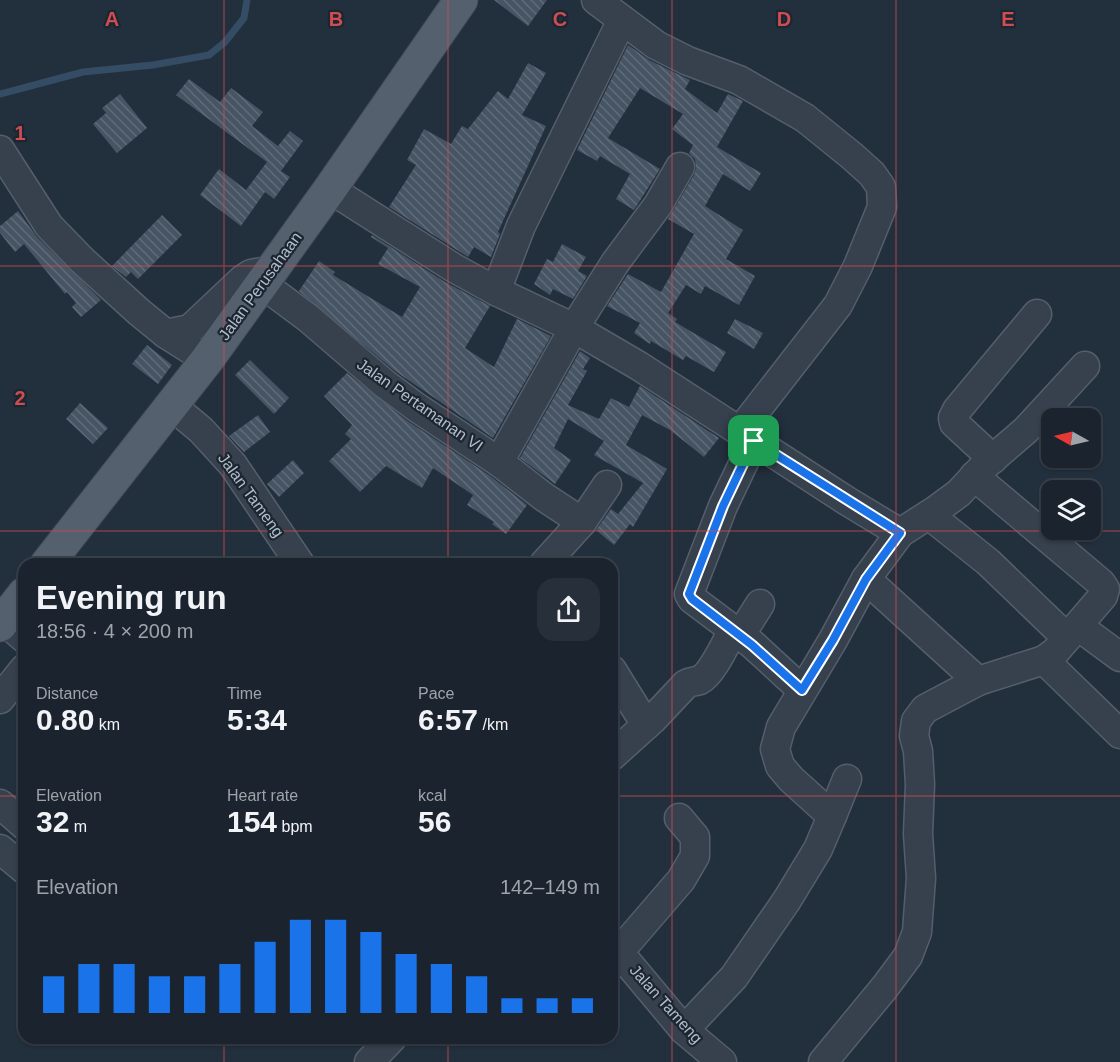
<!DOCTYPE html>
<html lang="en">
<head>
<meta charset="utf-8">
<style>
	body { margin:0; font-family:Arial,sans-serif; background:#272f3a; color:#f1f3f6; height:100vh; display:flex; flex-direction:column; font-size:22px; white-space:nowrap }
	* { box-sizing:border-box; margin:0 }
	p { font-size:20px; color:#9fa4aa }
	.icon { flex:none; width:33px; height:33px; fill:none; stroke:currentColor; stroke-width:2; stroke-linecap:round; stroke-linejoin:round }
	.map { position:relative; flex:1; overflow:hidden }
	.details { position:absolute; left:18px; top:558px; width:600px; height:486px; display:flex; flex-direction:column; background:#1a232e; border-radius:18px; box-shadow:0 2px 4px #0004,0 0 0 2px #38404a }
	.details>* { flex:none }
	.needle { width:39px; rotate:278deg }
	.buttons { position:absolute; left:1041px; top:408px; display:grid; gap:12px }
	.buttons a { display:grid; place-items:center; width:60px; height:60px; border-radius:12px; background:#1a232e; box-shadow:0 2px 4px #0004,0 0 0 2px #38404a; font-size:30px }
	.pin { position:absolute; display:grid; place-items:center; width:51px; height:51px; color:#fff; margin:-26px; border-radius:12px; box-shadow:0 3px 9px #0006 }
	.round { display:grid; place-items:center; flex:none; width:63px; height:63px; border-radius:18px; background:#272f3a }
	.headline { display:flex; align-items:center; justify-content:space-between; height:102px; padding:0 18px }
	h1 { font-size:33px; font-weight:700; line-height:45px }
	.metrics { display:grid; grid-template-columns:repeat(3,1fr); gap:9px; height:102px; padding:6px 18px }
	.metrics div { display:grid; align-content:center }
	.metrics b { font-size:30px; font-weight:700 }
	.metrics small { font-size:16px; font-weight:400 }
	.metrics p { font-size:16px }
	.chart { height:168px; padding:12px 18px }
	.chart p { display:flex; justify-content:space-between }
	.chart svg { width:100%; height:108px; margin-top:6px; stroke:#1a73e8; stroke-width:6 }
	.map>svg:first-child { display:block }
</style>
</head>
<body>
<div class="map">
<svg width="1120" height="1062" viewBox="0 0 1120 1062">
	<defs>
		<pattern id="building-back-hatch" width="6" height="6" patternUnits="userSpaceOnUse" patternTransform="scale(1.5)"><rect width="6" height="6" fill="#465464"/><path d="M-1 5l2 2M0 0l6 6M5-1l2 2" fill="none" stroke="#5e6b79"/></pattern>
	</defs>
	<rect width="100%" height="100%" fill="#222f3d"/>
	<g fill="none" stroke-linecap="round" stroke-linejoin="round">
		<!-- stream -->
		<path stroke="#354c65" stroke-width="7" d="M0,94L83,72L153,65L209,55L225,42L244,18L247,0"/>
	</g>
	<!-- building -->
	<g fill="url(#building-back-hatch)">
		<path d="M494,0H547L528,26Z"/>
		<path d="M628,45L649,60L690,80L685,89L717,113L728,94L743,101L717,147L761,173L750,191L723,174L705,206L743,230L726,259L755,276L739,305L705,286L701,294L686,285L668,313L677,319L675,322L726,352L714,372L686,356L683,360L651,341L650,344L634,333L640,323L607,306L628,274L661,292L694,234L668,219L694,175L696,168L695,159L689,153L693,145L672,129L683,114L640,88L608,138L660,169L634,210L616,199L630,174L600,156L597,161L577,150Z"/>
		<path d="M528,63L546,73L522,115L546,126L498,232L500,234L491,257L474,247L468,257L389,207L416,165L407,160L424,129L451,144L462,126L468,129L498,91L508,99Z"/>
		<path d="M189,79L220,102L231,88L263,112L252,126L278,146L290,131L303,141L281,171L290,177L274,199L265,192L241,226L200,195L219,169L246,190L267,162L176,95Z"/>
		<path d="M120,94L147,128L117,153L93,124L106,113L102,108Z"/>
		<path d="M18,211L37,237L101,300L81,317L72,307L76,303L67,292L65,294L24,244L15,252L0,233V226Z"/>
		<path d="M162,215L182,235L138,279L131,272L126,277L112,266Z"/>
		<path d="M372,235L445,282L490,306L465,348L494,367L517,319L551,336L493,438L395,371L299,291L319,261L335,272L333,275L402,317L420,287L378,264L388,248L371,237Z"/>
		<path d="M562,244L586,257L578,271L587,276L573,299L553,289L550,295L534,284L547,259L553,262Z"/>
		<path d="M735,319L763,333L754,349L727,333Z"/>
		<path d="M147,345L172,365L158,384L132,364Z"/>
		<path d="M580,351L590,358L583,369L587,371L568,405L599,419L611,398L629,407L640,386L719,438L704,457L670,430L642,415L626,445L667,469L633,527L630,524L614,545L596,530L611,509L618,514L643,483L594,455L604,441L568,419L554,448L571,460L555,484L520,458Z"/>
		<path d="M250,360L289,398L274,414L235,375Z"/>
		<path d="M347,373L406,420L489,475L527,505L506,534L492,524L494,522L467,505L473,495L433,468L422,488L386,466L360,492L329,461L351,439L345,434L352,425L324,396Z"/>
		<path d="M80,403L108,428L93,444L66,419Z"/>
		<path d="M258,415L270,432L244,452L229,436Z"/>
		<path d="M293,460L304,473L279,497L267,484Z"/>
	</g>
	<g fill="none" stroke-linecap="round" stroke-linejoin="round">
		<!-- minor casing -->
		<g stroke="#545f6b" stroke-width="31">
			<g id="minor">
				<path d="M596,0L656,45L688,61L739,80L805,118L852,156L872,174L881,187L882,207L858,266L838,305L740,431"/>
				<path d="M0,150L49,226L83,261L139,312L166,334L207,360"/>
				<path d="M330,189L454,268L496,291L574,328L639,366L847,501L900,533L866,579L833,640L781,727L775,749L780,766L791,779L832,816L818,849L787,900L734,977L684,1030"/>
				<path d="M261,283L308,318L385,384L416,407L499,462L544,497L582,522"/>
				<path d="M496,291L521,226L622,20"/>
				<path d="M166,334L190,329L242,280L251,274L272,270"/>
				<path d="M171,405L201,430L233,465L300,564"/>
				<path d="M754,441L723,506L689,594L692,599L752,644L802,690"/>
				<path d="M993,459L954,423L953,418L957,410L1037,314"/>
				<path d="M499,462L574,328L615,263L658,205L680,167"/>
				<path d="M929,515L988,562L1067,638"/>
				<path d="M900,533L936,510L959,493L983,467L1026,430L1085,366"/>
				<path d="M544,564L582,522L607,485"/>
				<path d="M866,579L978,681"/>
				<path d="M3,620L24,638"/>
				<path d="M1078,626L1120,657"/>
				<path d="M740,636L760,604"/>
				<path d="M1044,660L1120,734"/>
				<path d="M612,670L646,725"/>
				<path d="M0,699L24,669"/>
				<path d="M612,756L653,719L686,684C691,681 695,682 700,680C712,674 726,643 733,630"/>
				<path d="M0,804L24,825"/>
				<path d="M832,816L847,779"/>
				<path d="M0,849L24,869"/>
				<path d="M612,944L684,1030L722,1062"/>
				<path d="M619,952L681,880L695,856V837L679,818"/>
				<path d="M369,1062L392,1038"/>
				<path d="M823,1062L885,987L908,956L917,932L921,878L918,834L920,784L918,751L914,736L916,721L925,709L978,681L1044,660L1055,652L1103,596L1105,589L1101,583L974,476"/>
			</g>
		</g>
		<!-- major casing -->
		<g stroke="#3f4a56" stroke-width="35">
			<g id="major">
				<path d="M47,564L207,360L330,189L461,0"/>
				<path d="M0,625L24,594"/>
			</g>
		</g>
		<!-- minor -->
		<use href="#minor" stroke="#36414d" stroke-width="28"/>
		<!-- major -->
		<use href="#major" stroke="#54606d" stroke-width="33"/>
	</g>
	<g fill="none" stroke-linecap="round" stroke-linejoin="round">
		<!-- route casing -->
		<g stroke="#fff" stroke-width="12">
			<path id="route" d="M754,441L900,533L866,579L833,640L802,690L752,645L692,599L689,594L723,506Z"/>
		</g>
		<!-- route -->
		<use href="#route" stroke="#1a73e8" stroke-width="8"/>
	</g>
	<!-- grid -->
	<path fill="none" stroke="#cd4d50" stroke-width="1.5" stroke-opacity="0.55" d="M224,0V564M448,0V564M672,0V1062M896,0V1062M0,266H1120M0,531H1120M0,796H24M612,796H1120M224,1038V1062M448,1038V1062"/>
	<g text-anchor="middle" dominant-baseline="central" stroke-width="4.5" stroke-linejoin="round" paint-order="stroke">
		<!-- street labels -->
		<g font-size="16" fill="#b2bcc9" stroke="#1b2632">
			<text transform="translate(260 286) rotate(-54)">Jalan Perusahaan</text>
			<text transform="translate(420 405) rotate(35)">Jalan Pertamanan VI</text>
			<text transform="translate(251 495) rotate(54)">Jalan Tameng</text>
			<text transform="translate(666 1004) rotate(48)">Jalan Tameng</text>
		</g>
	</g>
	<g font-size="20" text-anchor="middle" font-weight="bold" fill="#cd4d50" stroke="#1b2632" stroke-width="4.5" stroke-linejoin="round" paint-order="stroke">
		<text x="112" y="26">A</text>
		<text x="336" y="26">B</text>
		<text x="560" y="26">C</text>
		<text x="784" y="26">D</text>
		<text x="1008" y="26">E</text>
		<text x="20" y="140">1</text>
		<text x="20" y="405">2</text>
	</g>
</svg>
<div class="buttons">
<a><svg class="needle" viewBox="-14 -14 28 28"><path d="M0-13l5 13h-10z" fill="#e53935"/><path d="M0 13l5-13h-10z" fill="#9fa4aa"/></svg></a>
<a><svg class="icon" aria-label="layers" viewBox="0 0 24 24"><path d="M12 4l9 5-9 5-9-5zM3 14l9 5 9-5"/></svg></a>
</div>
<div class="pin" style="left:754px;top:441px;background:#1e9e55"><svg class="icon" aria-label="arrive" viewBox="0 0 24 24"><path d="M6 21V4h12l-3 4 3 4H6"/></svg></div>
<section class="details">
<div class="headline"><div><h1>Evening run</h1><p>18:56 · 4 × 200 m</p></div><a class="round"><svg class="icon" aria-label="share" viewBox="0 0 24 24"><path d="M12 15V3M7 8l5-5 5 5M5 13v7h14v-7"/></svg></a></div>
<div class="metrics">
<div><p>Distance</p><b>0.80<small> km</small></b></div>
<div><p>Time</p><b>5:34</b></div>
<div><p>Pace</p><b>6:57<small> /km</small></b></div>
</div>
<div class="metrics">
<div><p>Elevation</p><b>32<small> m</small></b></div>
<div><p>Heart rate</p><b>154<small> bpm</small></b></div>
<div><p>kcal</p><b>56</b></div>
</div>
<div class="chart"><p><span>Elevation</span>142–149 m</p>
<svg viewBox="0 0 160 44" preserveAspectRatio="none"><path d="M5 44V29M15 44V24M25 44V24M35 44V29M45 44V29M55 44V24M65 44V15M75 44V6M85 44V6M95 44V11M105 44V20M115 44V24M125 44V29M135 44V38M145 44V38M155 44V38"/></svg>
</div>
</section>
</div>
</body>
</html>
